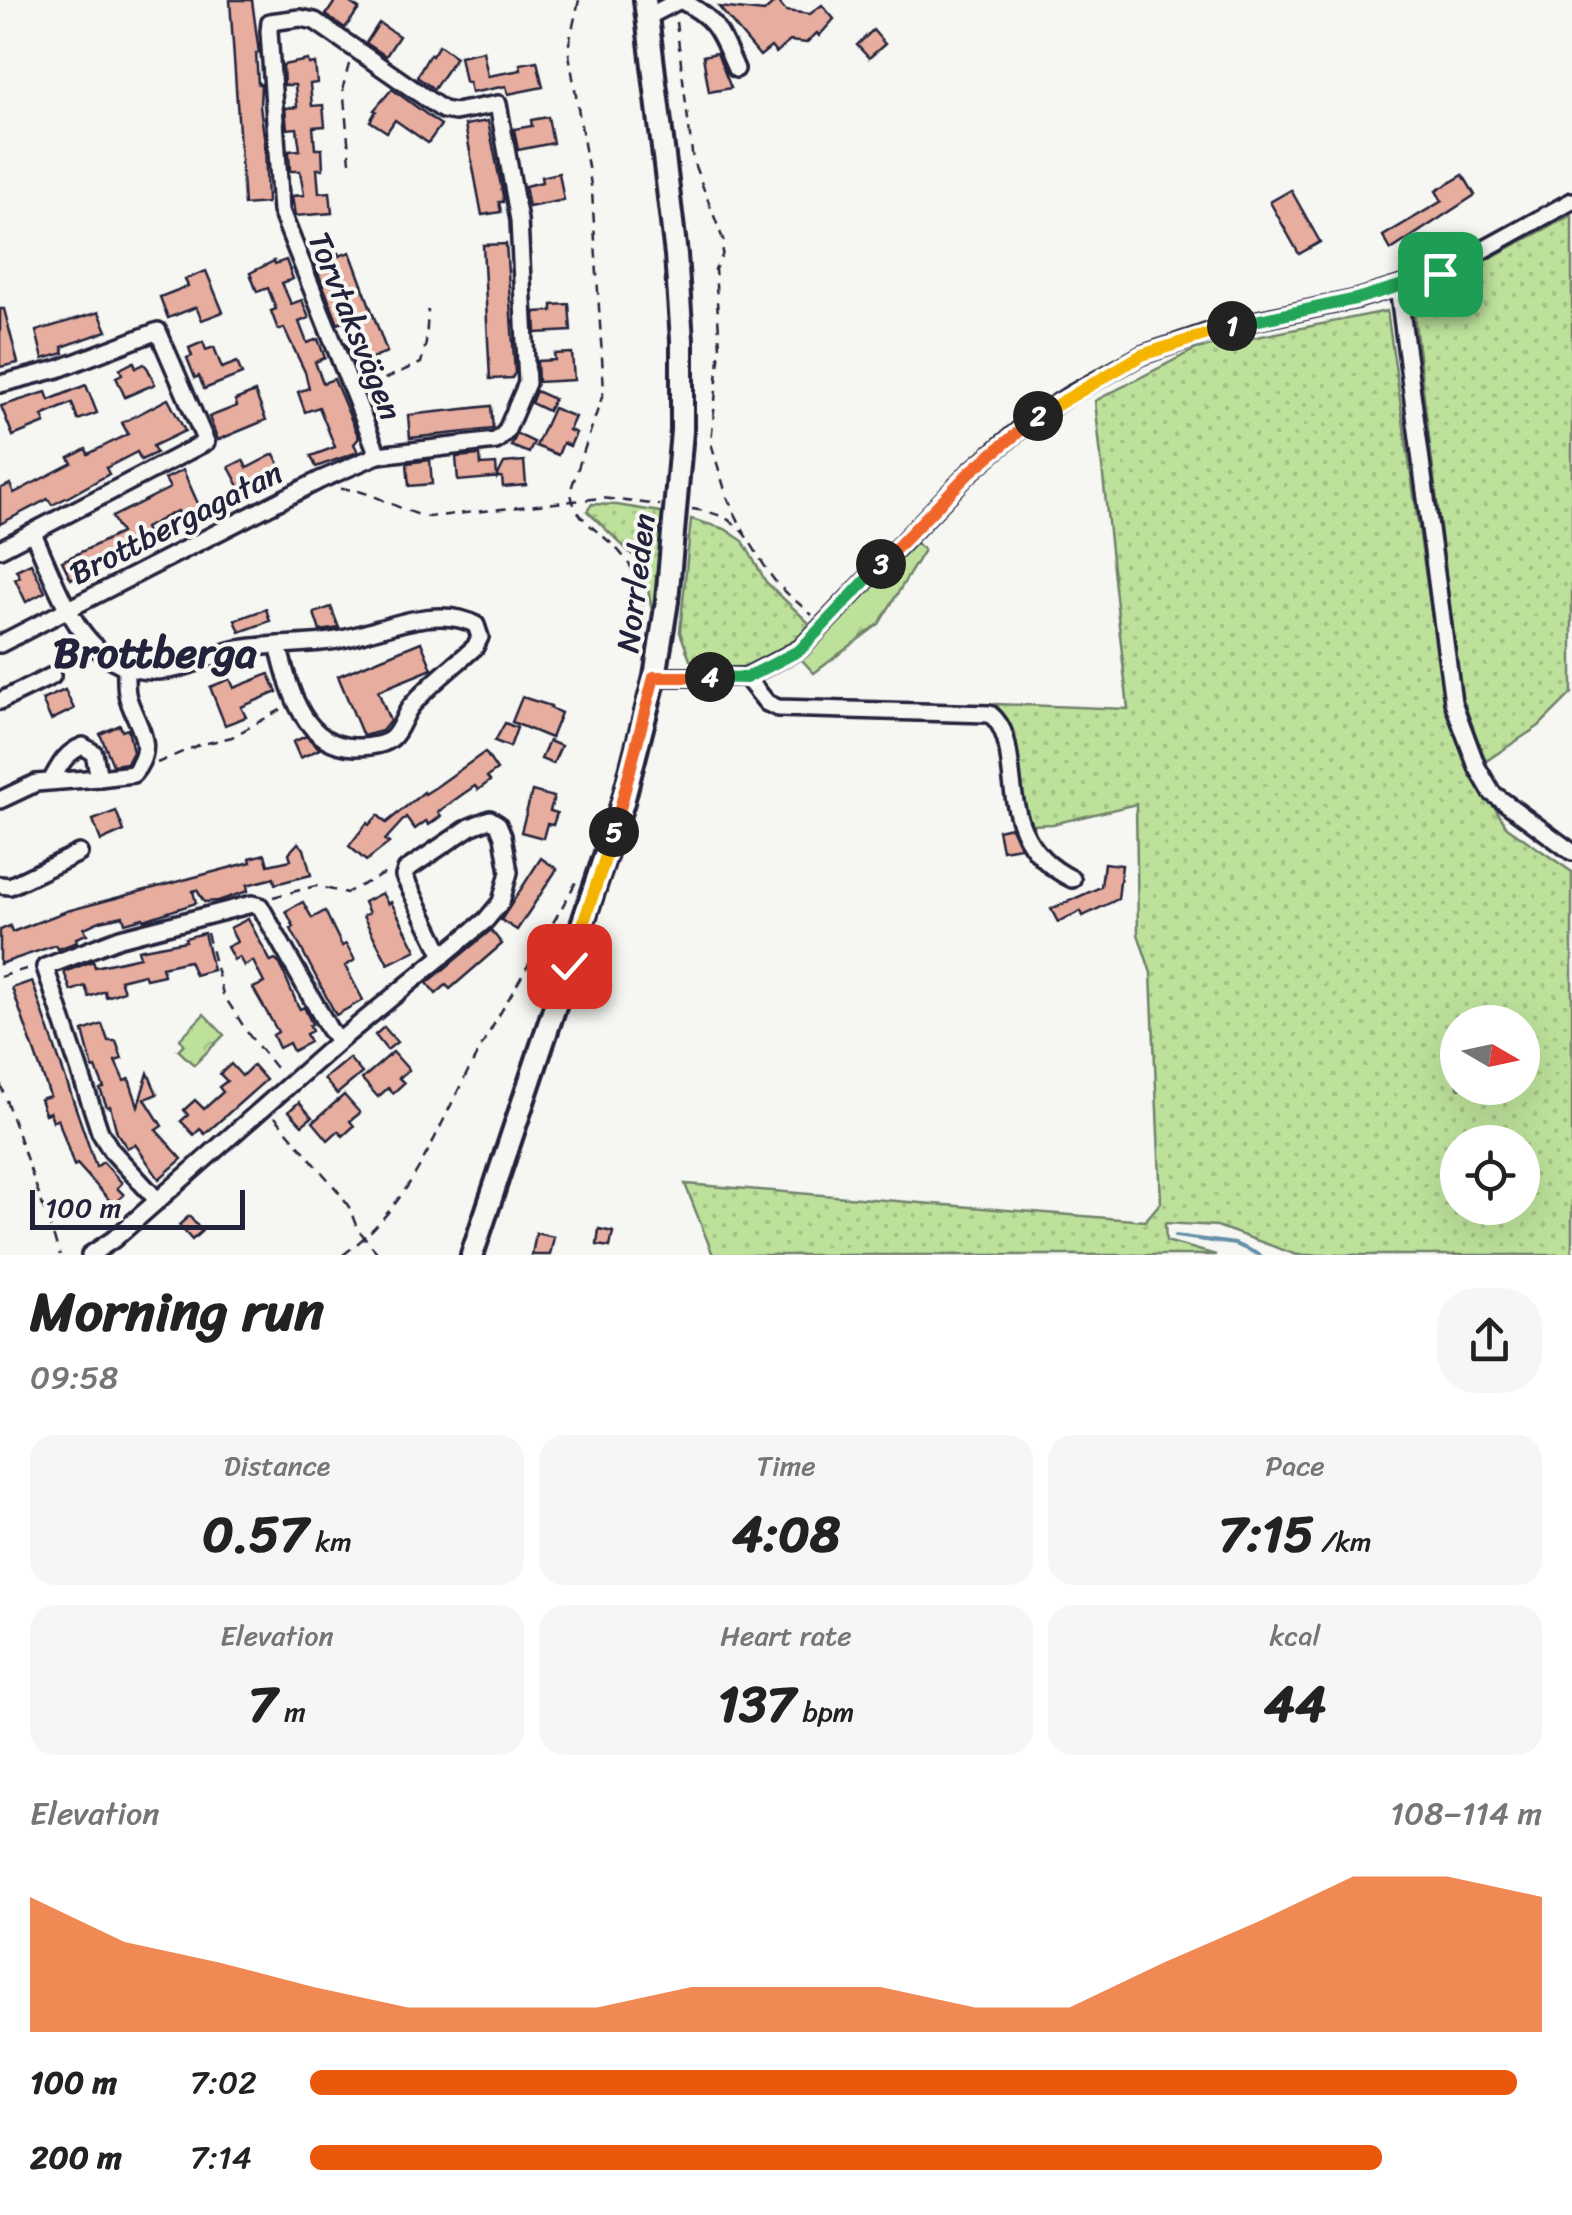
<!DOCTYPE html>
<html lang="en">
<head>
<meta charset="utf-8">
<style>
	body { margin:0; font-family:Sriracha,sans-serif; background:#f6f6f6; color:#222; height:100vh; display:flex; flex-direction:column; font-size:38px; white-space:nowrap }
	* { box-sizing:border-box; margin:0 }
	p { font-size:32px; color:#767676 }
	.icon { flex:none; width:55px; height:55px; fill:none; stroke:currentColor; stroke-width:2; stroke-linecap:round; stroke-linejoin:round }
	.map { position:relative; height:1255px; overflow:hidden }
	.drawer { display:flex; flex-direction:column; background:#fff; flex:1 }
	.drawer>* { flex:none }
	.needle { width:65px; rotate:99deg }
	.fabs { position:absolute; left:1440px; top:1005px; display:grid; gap:20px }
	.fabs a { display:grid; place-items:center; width:100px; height:100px; border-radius:50%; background:#fff; box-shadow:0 10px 40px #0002; font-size:50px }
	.scale { position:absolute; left:30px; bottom:25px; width:215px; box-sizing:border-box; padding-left:10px; border:5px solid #22223b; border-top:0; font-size:28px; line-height:35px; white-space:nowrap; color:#22223b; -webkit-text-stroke:8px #f6f6f2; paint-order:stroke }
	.pin { position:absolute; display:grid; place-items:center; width:85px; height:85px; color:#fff; margin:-42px; border-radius:20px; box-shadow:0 5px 15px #0006 }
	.km { position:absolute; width:50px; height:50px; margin:-25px; border-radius:50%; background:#222; color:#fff; font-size:28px; line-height:50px; text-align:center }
	.round { display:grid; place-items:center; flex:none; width:105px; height:105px; border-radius:40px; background:#f6f6f6 }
	.overview { display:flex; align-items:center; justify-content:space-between; height:170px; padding:0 30px }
	h1 { font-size:55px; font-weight:700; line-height:75px }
	.metrics { display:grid; grid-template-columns:repeat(3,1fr); gap:15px; height:170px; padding:10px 30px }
	.metrics div { display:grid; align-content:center; border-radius:25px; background:#f6f6f6; text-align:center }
	.metrics b { font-size:50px; font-weight:700 }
	.metrics small { font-size:28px; font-weight:400 }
	.metrics p { font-size:28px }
	.chart { height:280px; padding:20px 30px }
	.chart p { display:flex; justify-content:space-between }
	.chart svg { width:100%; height:180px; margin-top:10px; fill:#ea580c; opacity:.7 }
	ul { padding:0 30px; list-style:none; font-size:32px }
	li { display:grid; grid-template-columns:160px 120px 1fr; align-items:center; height:75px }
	li i { height:25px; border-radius:12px; background:#ea580c }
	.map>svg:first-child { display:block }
</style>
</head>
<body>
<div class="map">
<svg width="1572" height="1255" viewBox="0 0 1572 1255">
	<defs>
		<pattern id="grass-dots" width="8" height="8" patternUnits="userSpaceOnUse" patternTransform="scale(2.5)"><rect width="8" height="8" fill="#bde19b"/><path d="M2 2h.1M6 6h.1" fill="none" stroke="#a2c186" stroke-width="1.8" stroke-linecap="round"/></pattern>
		<pattern id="forest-firs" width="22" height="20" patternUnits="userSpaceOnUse" patternTransform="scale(2.5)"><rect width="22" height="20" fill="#bde19b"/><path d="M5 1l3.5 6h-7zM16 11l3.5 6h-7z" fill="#a2c186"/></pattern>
		<pattern id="park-crowns" width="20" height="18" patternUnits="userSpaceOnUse" patternTransform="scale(2.5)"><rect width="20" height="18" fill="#bde19b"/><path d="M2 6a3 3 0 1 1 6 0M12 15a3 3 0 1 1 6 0" fill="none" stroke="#a2c186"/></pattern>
	</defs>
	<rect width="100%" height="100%" fill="#f6f6f2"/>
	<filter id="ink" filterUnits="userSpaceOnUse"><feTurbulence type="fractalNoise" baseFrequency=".01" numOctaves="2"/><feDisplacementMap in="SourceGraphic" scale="20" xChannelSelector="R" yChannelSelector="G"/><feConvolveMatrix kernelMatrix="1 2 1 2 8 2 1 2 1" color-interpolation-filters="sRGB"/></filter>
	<g filter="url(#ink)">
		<!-- grass -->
		<g fill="url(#grass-dots)" stroke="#70826b" stroke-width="2.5" fill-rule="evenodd">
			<path d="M1572,215V693L1539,726L1486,761L1461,697L1412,299Z"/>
			<path d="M1387,311L1444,700L1465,761L1507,827L1572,872V1255H1297L1217,1226L1165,1223L1166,1241L1216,1255H713L685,1184L1145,1221L1161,1202L1151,973L1138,934L1136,804L1053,824L1029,825L1005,718L996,704L1128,709L1095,401L1196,349ZM1458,1022H1522V1088H1458ZM1458,1142H1522V1208H1458Z"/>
			<path d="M592,504L617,505L667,513L654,623L644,566L587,511Z"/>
			<path d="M691,519L725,529L743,541L766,582L812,626L779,653L735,670L690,660L680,632Z"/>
		</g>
		<!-- forest -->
		<path fill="url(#forest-firs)" stroke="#70826b" stroke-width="2.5" d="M916,543L924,550L879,624L814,673L802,660Z"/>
		<!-- park -->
		<path fill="url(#park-crowns)" stroke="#70826b" stroke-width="2.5" d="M204,1014L224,1035L194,1065L178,1050L184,1044L180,1039Z"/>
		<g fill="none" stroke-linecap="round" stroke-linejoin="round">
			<!-- stream -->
			<path stroke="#6390a7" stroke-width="4" d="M1175,1236L1235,1244L1260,1255"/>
		</g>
		<!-- building -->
		<g fill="#e7ae9f" stroke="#22223b" stroke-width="2.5">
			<path d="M230,0H252L259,53H256L258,84H261L260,106L265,143L267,203L244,205Z"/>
			<path d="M336,0H346L359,9L345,28L326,15Z"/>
			<path d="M777,0L786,11L810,14L822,5L834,19L819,36L817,33L806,43L790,41L776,53L771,47L760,56L719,7L764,12Z"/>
			<path d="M379,23L399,36L386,56L366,43Z"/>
			<path d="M873,30L885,44L869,58L857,45Z"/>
			<path d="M439,45L456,57L434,89L417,77L430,54L432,56Z"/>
			<path d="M483,51L488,76L521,70L520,64L537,61L543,87L508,94L506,86L471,93L469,82H465L460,56Z"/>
			<path d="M717,53L731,88L709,92L703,56Z"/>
			<path d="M308,60L309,64L315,63L317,83L310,84L312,106L323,105L325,126L313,127L315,149H322L323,169H317L319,193L330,192L332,213L295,216L292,196L304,195L300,171H290L289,151L300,150L297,128L287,129L285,108L297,107L295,85H284L283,65Z"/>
			<path d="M392,89L441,125L428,143L395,120L387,132L370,121L376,111L374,110Z"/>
			<path d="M548,117L553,143L518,150L514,129L532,126L531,120Z"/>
			<path d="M488,121L503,196V202H499L501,212L482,215L465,125Z"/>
			<path d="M559,173L564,200L529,207L525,186L542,182L541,177Z"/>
			<path d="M1463,175L1475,195L1391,250L1383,236L1442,201L1436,191Z"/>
			<path d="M1291,190L1320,242L1299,254L1270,202Z"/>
			<path d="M506,244L515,373L512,378L490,379L483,245Z"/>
			<path d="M1447,246L1450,255L1411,271L1407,263Z"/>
			<path d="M350,252L387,352L354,365L346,345L363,339L354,317L338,324L315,265L338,253L339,256Z"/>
			<path d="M286,260L293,279L282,283L291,304L302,300L309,318L299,322L307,343L318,339L325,358L315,362L323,383L334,379L359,438L354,444L358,452L316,467L311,456L335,447L319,407L305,412L298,392L309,388L305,372L284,328L278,330L271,311L276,309L268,288L257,292L250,273L274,261L275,264Z"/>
			<path d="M206,271L223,312L202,320L196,307L168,318L160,297L188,286L185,279Z"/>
			<path d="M569,304L571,331L536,333L535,312L552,311V305Z"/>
			<path d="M0,309H4L18,363L0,367Z"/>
			<path d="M99,312L107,331L62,347L64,353L43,359L36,331Z"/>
			<path d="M203,342L206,350L214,347L222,368L237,362L242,374L204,389L199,376L195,378L187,358L192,356L189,348Z"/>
			<path d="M572,353L574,380L538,382L537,361L555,360L554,354Z"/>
			<path d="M134,362L136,368L144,364L148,369L155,384L125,397L116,377L122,374L120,369Z"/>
			<path d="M86,385L97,413L78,420L72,403L42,416L45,423L13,436L1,406L46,392L49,400Z"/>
			<path d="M536,391L554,399L548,411L531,403Z"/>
			<path d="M255,392L266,420L218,440L209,417L237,406L235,400Z"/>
			<path d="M168,399L185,431L153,446L156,453L141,460L137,452L106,468L109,474L70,496L52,505L48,499L0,524V489L10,484L14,493L72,463L69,458L86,449L88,454L128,434L122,423Z"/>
			<path d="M491,406L493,429L410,438L408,415Z"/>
			<path d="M553,408L575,417L569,430L576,433L570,446L563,443L558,455L536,446Z"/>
			<path d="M517,434L534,442L529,453L511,446Z"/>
			<path d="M274,454L284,474L255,489L251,482L240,488L229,467L243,460L247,468Z"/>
			<path d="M480,455L481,465L496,464L497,477L504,463L524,461L526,485L503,487L502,477L458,481L456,457Z"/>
			<path d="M430,460L432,484L409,486L407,463Z"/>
			<path d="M183,470L203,515L185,525L178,511L175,512L145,528L148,534L71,579L62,561L121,533L112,517L170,488L165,479Z"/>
			<path d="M31,563L45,592L26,602L15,579L20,577L16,570Z"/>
			<path d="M331,607L339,628L320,631L314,613Z"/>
			<path d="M266,609L270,621L240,632L235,620Z"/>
			<path d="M421,642L432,669L378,691L390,721L382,731L363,736L338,676Z"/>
			<path d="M269,674L277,692L241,707L246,717L225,725L210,687L230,679L234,688Z"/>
			<path d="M65,690L74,709L51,720L42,700Z"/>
			<path d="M522,697L551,706L550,708L561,713L551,738L512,722Z"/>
			<path d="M505,723L517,728L510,747L495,741Z"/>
			<path d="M120,725L122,731L128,729L133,752L127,763L113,765L100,734Z"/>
			<path d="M306,736L320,749L300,758L293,742Z"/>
			<path d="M549,741L561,746L553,764L541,759Z"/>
			<path d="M485,752L497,770L487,777L490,781L478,790L475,786L463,794L438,812L441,816L429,825L426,821L415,829L406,817L385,840L389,843L366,861L349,846L367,823L369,825L378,815L386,823L424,792L425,794L436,787Z"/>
			<path d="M532,791L554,797L550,811L557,813L553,825L547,824L543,838L521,832Z"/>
			<path d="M116,811L124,831L101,841L93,820Z"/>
			<path d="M1011,827L1020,847L1002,850L998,830Z"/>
			<path d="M298,843L304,849L311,875L275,884L274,878L247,885L248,891L218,901L204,902L197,890L193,891L196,903L144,920L143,918L125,923L123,916L100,921L84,928L87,934L76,938L77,942L58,949L56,945L0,964V930L10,926L12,932L67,911L251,862L250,858L265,854L268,865L291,860L289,853Z"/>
			<path d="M541,858L557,869L517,930L501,920Z"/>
			<path d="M1104,863L1122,865L1118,899L1083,916L1081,911L1058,922L1051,909L1101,887Z"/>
			<path d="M382,893L388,904L391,902L416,950L388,964L363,916L369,913L364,902Z"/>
			<path d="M303,902L312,918L325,911L342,946L346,944L355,960L345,966L363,1000L336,1015L291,929L294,927L286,911Z"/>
			<path d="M248,919L271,962L275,960L280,964L297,1004L300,1009L304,1007L312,1024L309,1025L312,1031L306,1034L310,1042L293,1051L289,1043L279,1048L273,1035L278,1032L253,988L264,983L253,961L244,966L239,957L234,960L227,947L237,942L230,928Z"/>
			<path d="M491,930L502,944L450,989L446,985L436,994L427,983Z"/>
			<path d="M204,933L213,970L195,975L189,961L162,967L164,975L146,979L144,974L120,980L124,991L106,997L105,991L89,997L85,986L71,991L64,972L93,961L95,967L140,957L138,950L186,941L185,938Z"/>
			<path d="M32,981L96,1167L103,1162L122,1183L117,1188L124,1195L113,1204L77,1164L74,1166L58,1119L53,1121L50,1112L45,1114L40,1099L50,1096L12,988Z"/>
			<path d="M102,1024L108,1041H116L122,1059L115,1061L124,1081L129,1079L138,1106L148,1073L157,1094L145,1099L162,1126L156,1130L182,1159L159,1179L135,1144L127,1148L117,1133L110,1106L107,1107L100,1089L104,1088L96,1068L93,1069L83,1031Z"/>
			<path d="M384,1027L397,1042L387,1050L375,1035Z"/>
			<path d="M393,1052L409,1070L399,1078L404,1083L393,1093L388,1088L378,1097L362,1079Z"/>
			<path d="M349,1058L362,1073L337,1094L324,1079Z"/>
			<path d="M231,1064L242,1076L253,1065L266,1080L205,1134L200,1129L194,1135L181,1121L188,1115L184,1110L195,1100L204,1109L223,1092L219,1087L227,1081L220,1074Z"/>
			<path d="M344,1095L360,1113L350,1121L354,1126L343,1136L338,1131L328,1140L313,1122Z"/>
			<path d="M299,1102L312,1117L302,1125L289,1111Z"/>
			<path d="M189,1216L202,1231L192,1240L179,1225Z"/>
			<path d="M599,1229L613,1232L610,1247L597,1245Z"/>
			<path d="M536,1233L554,1237L550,1255H532Z"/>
		</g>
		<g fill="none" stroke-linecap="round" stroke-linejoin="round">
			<!-- minor casing -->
			<g stroke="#22223b" stroke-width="22">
				<g id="minor">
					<path d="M680,0C717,18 720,33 736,69"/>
					<path d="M647,17L680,0"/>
					<path d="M300,18L315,21L443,110L455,112L498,104L519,220L527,383L506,432L496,441L378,455L281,211L269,31L270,22Z"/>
					<path d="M1398,287L1453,702L1477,767L1492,793L1572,852"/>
					<path d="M0,384L58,369L158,331L206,442L0,549"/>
					<path d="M33,533C62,597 88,689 179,668C199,663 218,653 238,649C278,642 319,647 358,635C394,625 441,606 476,625L480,637L475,647C454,666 430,684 412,705C404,714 401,730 392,738C383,746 366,747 355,747C302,746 289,687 278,645"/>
					<path d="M0,644L320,480L378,455"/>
					<path d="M655,677H746L800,649L970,472L1030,421L1070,395L1142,355L1221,328L1357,299L1441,273L1572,201"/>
					<path d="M746,677L767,703L778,708L990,714C1030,745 985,836 1072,879"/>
					<path d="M0,701L52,676"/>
					<path d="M99,778L133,774C157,745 138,729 128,698C125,688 126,676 126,665"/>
					<path d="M0,800L36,783L99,778L94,753L83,746C65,753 60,765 51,781"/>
					<path d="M0,885L10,886L79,853"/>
					<path d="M158,1201L111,1150L100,1132L45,967L120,938L252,904L260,906L329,1029L339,1041"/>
					<path d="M90,1255L114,1239L339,1041L486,920L501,902L509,872L503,836L498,824L490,819L470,827L406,870L404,876L443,956"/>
				</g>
			</g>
			<!-- major casing -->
			<g stroke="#22223b" stroke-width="28">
				<path id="major" d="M472,1255L623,802L655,677L667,601L682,431V340L676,255L645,0"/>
			</g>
			<!-- path -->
			<g stroke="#22223b" stroke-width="2.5" stroke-dasharray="10 8" stroke-linecap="butt">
				<path d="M579,0L568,48L592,191L604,391L571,489C571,521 605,532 623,556C641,578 646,605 643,632"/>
				<path d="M676,22L693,161L724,242L722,256L715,269L720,348L711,443L727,497L745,534"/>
				<path d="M349,64L343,87L350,162"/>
				<path d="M368,386L421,363L426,343L428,310"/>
				<path d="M340,489C370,488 399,512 429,517L601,498L660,505"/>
				<path d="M692,509C746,516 745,539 772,577C782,591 799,603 812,615"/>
				<path d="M157,763L199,745L232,737L282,709"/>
				<path d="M273,897L316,886L346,893L388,872"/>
				<path d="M207,933L223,994L249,1035L281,1074"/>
				<path d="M0,977L29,968"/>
				<path d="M0,1083L60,1255"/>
				<path d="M275,1117L337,1190L349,1207L357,1228L379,1255"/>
				<path d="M343,1255C415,1201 433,1135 474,1060C507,999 544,941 577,880"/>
			</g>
			<!-- minor -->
			<use href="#minor" stroke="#f6f6f2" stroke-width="15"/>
			<!-- major -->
			<use href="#major" stroke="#f6f6f2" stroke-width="20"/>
		</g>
	</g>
	<g fill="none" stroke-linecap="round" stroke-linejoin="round" filter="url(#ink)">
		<!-- split-1 casing -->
		<g stroke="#fff" stroke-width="20">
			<path id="split-1" d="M1232,326L1356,299L1440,274"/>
		</g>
		<!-- split-2 casing -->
		<g stroke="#fff" stroke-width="20">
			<path id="split-2" d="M1038,416L1142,355L1232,326"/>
		</g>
		<!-- split-3 casing -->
		<g stroke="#fff" stroke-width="20">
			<path id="split-3" d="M881,564L970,472L1038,416"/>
		</g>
		<!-- split-4 casing -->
		<g stroke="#fff" stroke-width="20">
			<path id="split-4" d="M710,677L746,678L800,650L881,564"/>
		</g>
		<!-- split-5 casing -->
		<g stroke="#fff" stroke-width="20">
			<path id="split-5" d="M614,832L654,677H710"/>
		</g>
		<!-- split-6 casing -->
		<g stroke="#fff" stroke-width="20">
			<path id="split-6" d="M569,966L614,832"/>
		</g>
		<!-- split-1 -->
		<use href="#split-1" stroke="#22a559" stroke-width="12"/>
		<!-- split-2 -->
		<use href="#split-2" stroke="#f5b400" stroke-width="12"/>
		<!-- split-3 -->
		<use href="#split-3" stroke="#f0652b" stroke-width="12"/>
		<!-- split-4 -->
		<use href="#split-4" stroke="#22a559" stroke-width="12"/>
		<!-- split-5 -->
		<use href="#split-5" stroke="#f0652b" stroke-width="12"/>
		<!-- split-6 -->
		<use href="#split-6" stroke="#f5b400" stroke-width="12"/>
	</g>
	<g text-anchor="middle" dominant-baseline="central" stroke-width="8" stroke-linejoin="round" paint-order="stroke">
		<!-- street labels -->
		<g font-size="32" fill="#22223b" stroke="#f6f6f2">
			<text transform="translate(355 326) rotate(68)">Torvtaksvägen</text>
			<text transform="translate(176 523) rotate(-27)">Brottbergagatan</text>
			<text transform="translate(636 583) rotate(-83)">Norrleden</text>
		</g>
		<!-- district labels -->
		<g font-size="42" font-weight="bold" fill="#22223b" stroke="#f6f6f2">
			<text x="155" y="653">Brottberga</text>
		</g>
	</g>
</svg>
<div class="fabs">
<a><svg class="needle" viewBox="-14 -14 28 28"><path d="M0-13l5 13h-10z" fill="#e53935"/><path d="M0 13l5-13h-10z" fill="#767676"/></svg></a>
<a><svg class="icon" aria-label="locate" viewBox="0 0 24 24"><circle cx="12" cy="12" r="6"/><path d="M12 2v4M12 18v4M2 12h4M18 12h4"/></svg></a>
</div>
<div class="scale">100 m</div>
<div class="pin" style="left:1440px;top:274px;background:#1e9e55"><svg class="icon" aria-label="arrive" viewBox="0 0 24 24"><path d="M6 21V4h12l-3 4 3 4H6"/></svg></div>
<div class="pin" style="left:569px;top:966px;background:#d93025"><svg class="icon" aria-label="check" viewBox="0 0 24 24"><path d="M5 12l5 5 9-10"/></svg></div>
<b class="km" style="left:1232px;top:326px">1</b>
<b class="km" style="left:1038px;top:416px">2</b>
<b class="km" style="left:881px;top:564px">3</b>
<b class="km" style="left:710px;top:677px">4</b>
<b class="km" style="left:614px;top:832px">5</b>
</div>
<section class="drawer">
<div class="overview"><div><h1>Morning run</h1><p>09:58</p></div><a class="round"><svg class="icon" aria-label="share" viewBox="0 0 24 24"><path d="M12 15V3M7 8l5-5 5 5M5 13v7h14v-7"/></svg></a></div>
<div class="metrics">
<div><p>Distance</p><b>0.57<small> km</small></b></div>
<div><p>Time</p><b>4:08</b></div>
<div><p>Pace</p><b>7:15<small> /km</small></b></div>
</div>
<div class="metrics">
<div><p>Elevation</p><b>7<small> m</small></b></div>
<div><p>Heart rate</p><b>137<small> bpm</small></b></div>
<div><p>kcal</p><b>44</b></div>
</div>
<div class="chart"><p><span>Elevation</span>108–114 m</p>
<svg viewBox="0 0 160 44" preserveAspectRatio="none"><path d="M0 44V11L10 22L20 27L30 33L40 38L50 38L60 38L70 33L80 33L90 33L100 38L110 38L120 27L130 17L140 6L150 6L160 11V44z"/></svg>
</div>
<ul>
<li><b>100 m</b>7:02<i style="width:98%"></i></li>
<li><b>200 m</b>7:14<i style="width:87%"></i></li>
</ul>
</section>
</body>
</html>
